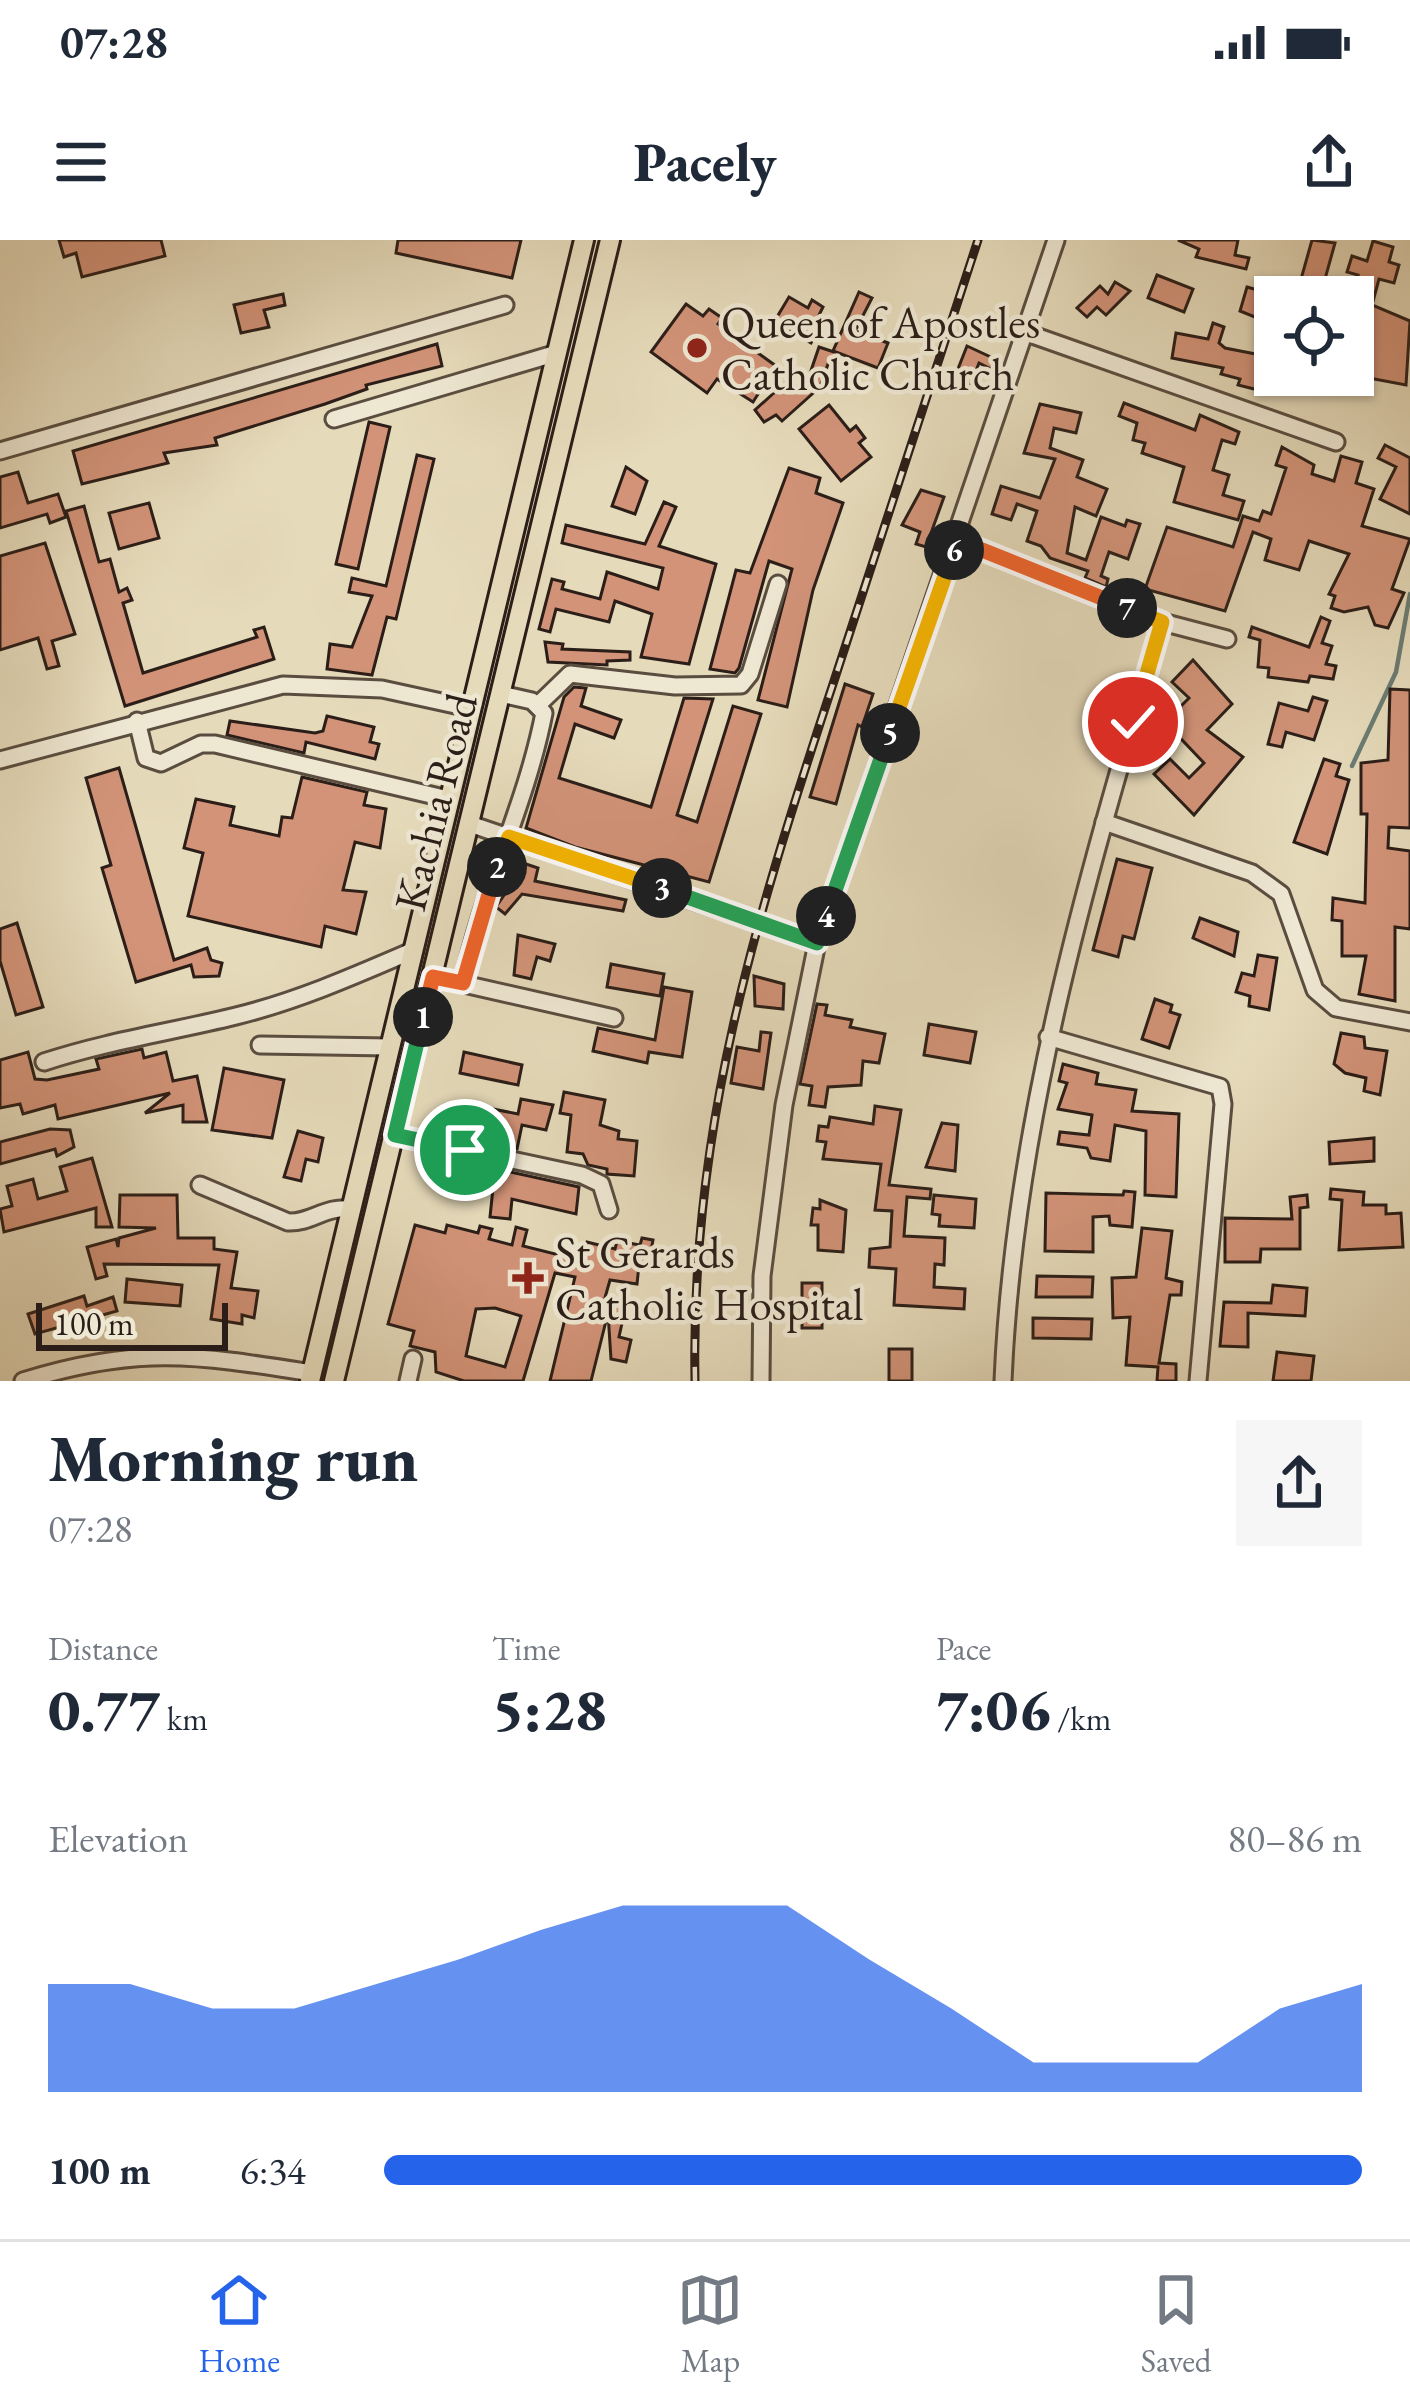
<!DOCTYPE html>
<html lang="en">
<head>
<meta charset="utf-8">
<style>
	body { margin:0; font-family:"EB Garamond",serif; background:#f6f6f7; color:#1f2937; height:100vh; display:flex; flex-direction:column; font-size:45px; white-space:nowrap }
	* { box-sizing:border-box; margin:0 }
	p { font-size:39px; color:#747a83 }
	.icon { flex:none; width:66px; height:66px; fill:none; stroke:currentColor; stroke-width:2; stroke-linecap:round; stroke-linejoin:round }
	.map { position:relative; height:1141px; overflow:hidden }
	.side { display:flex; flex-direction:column; background:#fff; flex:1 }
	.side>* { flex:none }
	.buttons { position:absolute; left:1254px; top:36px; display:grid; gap:24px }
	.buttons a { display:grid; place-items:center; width:120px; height:120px; border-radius:0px; background:#fff; box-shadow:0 3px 9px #0004; font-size:60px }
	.scale { position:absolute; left:36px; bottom:30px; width:192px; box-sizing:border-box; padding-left:12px; border:6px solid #2b1e18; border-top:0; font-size:33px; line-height:42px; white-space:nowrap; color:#2b1e18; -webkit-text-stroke:9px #eee7d2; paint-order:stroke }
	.pin { position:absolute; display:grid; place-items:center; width:102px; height:102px; color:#fff; margin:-51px; border:6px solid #fff; border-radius:50%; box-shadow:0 3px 12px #0007 }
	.km { position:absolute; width:60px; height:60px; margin:-30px; border-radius:50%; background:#222; color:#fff; font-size:33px; line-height:60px; text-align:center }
	.round { display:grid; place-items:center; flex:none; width:126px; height:126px; border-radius:0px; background:#f6f6f7 }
	.headline { display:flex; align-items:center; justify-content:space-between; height:204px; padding:0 48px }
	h1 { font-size:66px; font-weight:800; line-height:90px }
	.figures { display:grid; grid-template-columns:repeat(3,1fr); gap:18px; height:204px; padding:12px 48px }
	.figures div { display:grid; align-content:center }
	.figures b { font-size:60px; font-weight:800 }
	.figures small { font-size:33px; font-weight:400 }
	.figures p { font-size:33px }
	.chart { height:336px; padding:24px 48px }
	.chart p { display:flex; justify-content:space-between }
	.chart svg { width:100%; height:216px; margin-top:12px; fill:#2563eb; opacity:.7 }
	ul { padding:0 48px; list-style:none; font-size:39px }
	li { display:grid; grid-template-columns:192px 144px 1fr; align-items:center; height:90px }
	li i { height:30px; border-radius:15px; background:#2563eb }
	.status { display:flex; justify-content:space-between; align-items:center; height:84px; padding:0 60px; background:#fff; direction:ltr }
	.status svg { height:33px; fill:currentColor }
	header { display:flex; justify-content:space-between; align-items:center; height:156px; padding:0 48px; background:#fff; font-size:54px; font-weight:800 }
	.menu { display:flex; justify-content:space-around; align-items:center; height:168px; border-top:3px solid #e0e1e3; background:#fff; font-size:33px; color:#747a83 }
	.menu a { display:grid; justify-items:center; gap:6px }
	.menu .current { color:#2563eb }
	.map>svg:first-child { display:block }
</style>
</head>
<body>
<div class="status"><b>07:28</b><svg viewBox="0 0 49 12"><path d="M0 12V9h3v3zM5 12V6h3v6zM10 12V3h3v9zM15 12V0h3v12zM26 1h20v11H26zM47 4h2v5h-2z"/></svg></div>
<header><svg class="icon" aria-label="menu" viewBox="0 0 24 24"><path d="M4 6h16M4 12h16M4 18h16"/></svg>Pacely<svg class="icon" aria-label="share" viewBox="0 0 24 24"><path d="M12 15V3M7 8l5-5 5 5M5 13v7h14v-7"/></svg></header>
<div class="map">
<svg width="1410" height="1141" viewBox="0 0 1410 1141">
	<rect width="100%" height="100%" fill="#e5daba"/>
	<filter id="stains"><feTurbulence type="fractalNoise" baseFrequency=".00167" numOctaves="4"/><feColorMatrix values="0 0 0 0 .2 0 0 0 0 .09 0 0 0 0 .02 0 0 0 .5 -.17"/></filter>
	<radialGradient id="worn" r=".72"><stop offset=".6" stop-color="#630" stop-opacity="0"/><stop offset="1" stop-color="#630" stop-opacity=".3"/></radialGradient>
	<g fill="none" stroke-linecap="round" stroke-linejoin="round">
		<!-- stream -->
		<path stroke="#6b7c73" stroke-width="4.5" d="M1352,526L1396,432L1410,354"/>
	</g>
	<!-- building -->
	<g fill="#d29378" stroke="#2b1e18" stroke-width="3" fill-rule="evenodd">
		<path d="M59,0H161L165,16L82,37L76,13L64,17Z"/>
		<path d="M398,0H521L512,38L396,13Z"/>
		<path d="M1178,0H1238L1235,15L1249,18L1246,29L1196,17L1199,9Z"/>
		<path d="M1312,0L1335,3L1320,57H1296Z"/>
		<path d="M1373,1L1393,7L1389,22L1399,25L1394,43L1379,39L1372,65L1410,81L1406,145L1353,135V54L1358,35L1347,32L1352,16L1367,21Z"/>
		<path d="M1157,35L1193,49L1184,72L1148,58Z"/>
		<path d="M1115,42L1130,51L1106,75L1097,67L1087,77L1077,68L1100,46L1108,54Z"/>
		<path d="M1247,47L1275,55V85L1240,71Z"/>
		<path d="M859,52L872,58L855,91L888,103L878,128L833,111Z"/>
		<path d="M283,54L285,65L264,70L269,87L241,93L234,65Z"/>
		<path d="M789,57L808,68L812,60L823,67L819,75L825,79L811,103L774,82Z"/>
		<path d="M686,64L703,76L709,69L722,78L718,84L776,126L753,162L717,139L707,153L651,112Z"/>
		<path d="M1213,83L1224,87L1219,103L1225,108L1266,116L1275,93L1270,153L1238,145L1240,139L1221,134L1223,128L1172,118L1176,93L1208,99Z"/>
		<path d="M437,104L442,126L366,145L367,149L325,164L215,198L217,205L164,213L168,223L82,244L73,211Z"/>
		<path d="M967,106L995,119L991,129L979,123L970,146L954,139Z"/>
		<path d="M819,107L840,114L835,127L828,124L820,147L782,181L776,175L764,182L755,170L787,141L804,151Z"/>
		<path d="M1124,163L1195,190L1200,175L1239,192L1235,204L1222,200L1213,230L1229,235L1223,255L1244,261L1238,280L1174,262L1184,227L1142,213L1145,203L1133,200L1137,183L1119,176Z"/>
		<path d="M1040,164L1081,173L1076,193L1054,188L1050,208L1083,220L1077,237L1107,249L1096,276L1075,267L1067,313L1086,320L1101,277L1125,286L1127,280L1140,284L1128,319L1109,312L1101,336L1108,339L1106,347L1085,338L1088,331L1050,318L1041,306L1027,301L1037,271L1017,264L1011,280L992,274L1001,246L1040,258L1055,219L1024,213Z"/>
		<path d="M829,165L850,191L856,186L865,198L859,203L871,217L841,241L799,189Z"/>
		<path d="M369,182L390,187L358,329L336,324Z"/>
		<path d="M1385,205L1410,218V274L1380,259L1396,227L1378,218Z"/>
		<path d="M1282,207L1314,225L1312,234L1334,241L1341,216L1362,222L1356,243L1374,249L1362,286L1410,299L1392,349L1404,353L1388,388L1375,385L1368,367L1344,372L1331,368L1335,356L1329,354L1349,314L1309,301L1299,330L1265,320L1271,299L1253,292L1225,371L1145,349L1167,287L1233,307L1243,276L1259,281L1263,271L1271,274L1286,228L1276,225Z"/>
		<path d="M417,215L434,219L396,379L387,377L372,435L327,429L330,404L352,407L372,356L349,352L352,338L386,346Z"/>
		<path d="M626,227L647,241L635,274L612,266Z"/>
		<path d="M789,228L820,238L816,253L843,263L813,350L787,467L758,460L792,329L769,321L739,428L735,433L710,429L736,330L750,333Z"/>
		<path d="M18,232L28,263L58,254L66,277L50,283L47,274L0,288V237Z"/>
		<path d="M921,250L944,257L926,307L916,304L920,292L902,285Z"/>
		<path d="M664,262L676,267L659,306L716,324L689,424L641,417L652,374L615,361L609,382L556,369L550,392L539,389L552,339L564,342L562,349L600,359L607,332L658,349L663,328L562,303L566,285L645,304Z"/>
		<path d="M149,263L159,298L119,309L109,273Z"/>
		<path d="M84,266L99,322L110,319L119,352L127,348L132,360L123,363L143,433L257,397L254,390L264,387L274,419L125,466L66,271Z"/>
		<path d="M45,303L75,394L52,401L59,426L47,429L38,398L0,410V316Z"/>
		<path d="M1321,377L1330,381L1322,403L1332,406L1326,424L1336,426L1333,439L1310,436L1308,442L1268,437L1269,428L1258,427L1260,400L1249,397L1252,387L1309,407Z"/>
		<path d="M545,402L563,404L562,409L630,412V420L607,421V425L548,422Z"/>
		<path d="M1193,420L1232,464L1207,490L1243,517L1194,575L1154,534L1170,519L1189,538L1204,523L1165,482L1189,458L1172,442Z"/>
		<path d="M845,444L873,454L862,487L858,485L836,564L810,557Z"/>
		<path d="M574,447L586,448L581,466L621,480L614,498L575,484L559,538L651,567L684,458L713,459L677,575L697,582L733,466L761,474L709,642L575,607L526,588L564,457Z"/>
		<path d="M1390,449L1410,450V588L1389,587L1388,608L1410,611V689L1395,687V761L1359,754L1366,716H1342V681L1332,680L1333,658L1365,663L1367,574H1361V523L1388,520Z"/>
		<path d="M1313,457L1327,461L1314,500L1286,492L1282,507L1268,504L1279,463L1308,471Z"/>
		<path d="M327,476L374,487L370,502L379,504L375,519L306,502L304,513L227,495L230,481L315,493L323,491Z"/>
		<path d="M1324,519L1340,524L1336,536L1349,540L1327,614L1294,602Z"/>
		<path d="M119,528L174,720L207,708L211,720L222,723L219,736L194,737L191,725L136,742L102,628L111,625L86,538Z"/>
		<path d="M302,537L367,552L364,565L386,569L380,608L355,602L343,650L366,652L356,694L325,686L321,707L188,676L203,613L184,608L196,559L234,567L230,585L279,596L282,577L292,578Z"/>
		<path d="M1117,619L1152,628L1134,699L1123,696L1118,717L1093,710Z"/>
		<path d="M517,621L538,628L535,641L626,660L623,671L522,654L505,674L496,667L519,633L513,631Z"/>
		<path d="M1200,678L1238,692L1234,716L1193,698Z"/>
		<path d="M17,683L43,767L16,775L0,721V689Z"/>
		<path d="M518,695L555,704L550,721L537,717L531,739L514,735Z"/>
		<path d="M1258,715L1277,718L1269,770L1249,766L1250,756L1236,752L1242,733L1254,736Z"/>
		<path d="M611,724L664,734L660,756L607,747Z"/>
		<path d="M754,736L784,744L783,769L755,766Z"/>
		<path d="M664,747L692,752L682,817L649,812L647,823L593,811L598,788L655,800Z"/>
		<path d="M1155,759L1172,765L1170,772L1180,775L1169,808L1142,799Z"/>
		<path d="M817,764L827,765L825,775L852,780L850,787L885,794L879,823L863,821L861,845L828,847L825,867L809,865L812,846L800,844Z"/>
		<path d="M929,784L976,792L970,823L924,815Z"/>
		<path d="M761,792L771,793L763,849L731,843L737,807L759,811Z"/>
		<path d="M1341,793L1364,797L1365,808L1387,811L1380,855L1364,851L1366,838L1345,833L1334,824Z"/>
		<path d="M142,809L144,818L166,812L173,841L197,836L207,882H183V865L145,873L170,853L58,879L55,865L23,874L20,864L0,868V820L28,812L35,839L47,840L99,829L96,819Z"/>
		<path d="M464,812L522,825L518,845L460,833Z"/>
		<path d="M1063,824L1098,833L1096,844L1136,850L1132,871L1179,874L1176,957L1145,955L1146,891L1115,885L1110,921L1091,918L1087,908L1058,904L1060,892L1089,895L1092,875L1058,869L1067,843L1059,841Z"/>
		<path d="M224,828L284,840L272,898L212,890Z"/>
		<path d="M564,852L605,860L600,885L619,891L618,899L637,901L634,936L607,934V929L588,925L583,914L567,912L571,875L560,873Z"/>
		<path d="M521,859L553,865L546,890L522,885L517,909L476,900L483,867L518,874Z"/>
		<path d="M875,866L901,870L889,945L931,949L930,959L907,957L904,996L945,998L944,1025L935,1024L934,1047L965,1049L964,1069L894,1065L896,1029L869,1027L870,1009L890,1007L892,971L875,970L881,924L823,919L826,902L817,901L819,886L828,887L830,877L873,884Z"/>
		<path d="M942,883L958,885L955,931L926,927Z"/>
		<path d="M50,889L70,890L74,907L57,916L55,909L0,924V902Z"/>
		<path d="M298,891L323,898L318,922L306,919L301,941L284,937Z"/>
		<path d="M1374,898V921L1330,924L1329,902Z"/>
		<path d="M433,915L579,947L576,974L512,959L510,979L490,977L493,948L429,935Z"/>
		<path d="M92,918L112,987H96V968L4,992L0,969L12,966L7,946L33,939L38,959L67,951L60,927Z"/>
		<path d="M1331,949L1364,952L1363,965H1386V974L1401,973L1403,1007L1339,1010L1342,960L1330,959Z"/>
		<path d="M1124,951L1135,952L1132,987L1110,985L1109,976L1093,977V1012L1045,1011L1046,953L1123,955Z"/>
		<path d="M120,955H177L178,998H214V1009L237,1012L231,1048L258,1051L254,1078L242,1075V1084L211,1079L219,1025L104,1024L107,1036L96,1039L87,1007L116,999L118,1007L119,998L156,988L119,987Z"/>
		<path d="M934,955L976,959L974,988L939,986L940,975L932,974Z"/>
		<path d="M1307,955L1308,967L1300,968V1009H1261L1260,1022H1225V978L1292,979L1290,957Z"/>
		<path d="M820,960L846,970L843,1012L818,1010V985H811L813,968L820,969Z"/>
		<path d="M415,985L445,993L447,985L478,993L480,986L492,989L489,999L512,1005L516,987L527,990L523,1006L579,1020L587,1002L615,1009L617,1001L640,1005L642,998L653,1000L648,1027L639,1025L637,1044L610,1040L604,1061L626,1065L619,1097L631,1100L626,1122L611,1119L608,1073L591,1141H550L575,1037L555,1033L523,1141H464L436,1132L435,1112L410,1106L414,1091L388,1084ZM495,1068L521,1076L505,1127L466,1116L476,1069Z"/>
		<path d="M1142,988L1172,991L1166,1038L1182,1042L1181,1055H1170L1159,1123L1176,1124V1141H1157L1158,1127L1126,1125L1130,1077L1113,1078L1112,1038L1136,1037Z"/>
		<path d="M1037,1036L1093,1037L1092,1057H1036Z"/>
		<path d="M127,1039L182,1045L180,1066L125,1062Z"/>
		<rect x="802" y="1043" width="20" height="45"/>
		<path d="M1273,1045L1307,1048L1305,1076L1248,1073V1107L1220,1106L1224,1062L1271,1063Z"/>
		<path d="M84,1056L87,1066L113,1057L117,1071L35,1094L28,1074Z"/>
		<path d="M1033,1078L1092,1079L1091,1099L1033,1098Z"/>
		<rect x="889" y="1109" width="23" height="32"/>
		<path d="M1277,1112L1314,1116L1311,1141H1273Z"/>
	</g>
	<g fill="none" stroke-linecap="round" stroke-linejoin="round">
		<!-- minor casing -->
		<g stroke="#5a4d40" stroke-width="21">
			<g id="minor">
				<path d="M1024,92L1336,202"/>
				<path d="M334,179L557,113"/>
				<path d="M0,211L505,65"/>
				<path d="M957,300L1162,382L1227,399"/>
				<path d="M539,464L570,434L675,446L741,445L750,434L778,344"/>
				<path d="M137,481L146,518L161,523L201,504H215L448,559"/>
				<path d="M0,520L283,445L382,449L469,468"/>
				<path d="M1104,582L1252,633L1281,654L1315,750L1336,768L1410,782"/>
				<path d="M470,584L817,703"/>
				<path d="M433,737L614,778"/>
				<path d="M463,743C482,650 526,566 544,473L532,461L501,454"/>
				<path d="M1048,797L1220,847L1223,864L1198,1141"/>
				<path d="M260,805L389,807"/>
				<path d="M44,822C108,801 171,792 236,776C297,761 354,736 412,711"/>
				<path d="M395,895L582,935L601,944L609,970"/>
				<path d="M200,945L288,982C312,983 324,966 351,969"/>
				<path d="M23,1141C138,1105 197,1115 312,1133"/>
				<path d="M408,1141L413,1119"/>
				<path d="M761,1141L762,1036L784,865L817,703L1056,0"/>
				<path d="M1003,1141C1014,880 1089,631 1162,382"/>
			</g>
		</g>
		<!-- major casing -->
		<g stroke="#2b1e18" stroke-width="24">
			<g id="major">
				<path d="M310,1141L584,0"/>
				<path d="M334,1141L610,0"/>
			</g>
		</g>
		<!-- minor -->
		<use href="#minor" stroke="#eee7d2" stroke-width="15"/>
		<!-- major -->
		<use href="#major" stroke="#e5daba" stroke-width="18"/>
		<!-- rail casing -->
		<g stroke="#2b1e18" stroke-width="9">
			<path id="rail" d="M695,1141C690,888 756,677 834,441C882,294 930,147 978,0"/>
		</g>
		<!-- rail -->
		<use href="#rail" stroke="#eee7d2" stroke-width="4.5" stroke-dasharray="14" stroke-linecap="butt"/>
	</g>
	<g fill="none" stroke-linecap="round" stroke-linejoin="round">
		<!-- split-1 casing -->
		<g stroke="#fff" stroke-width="24">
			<path id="split-1" d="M423,777L395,895L465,910"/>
		</g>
		<!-- split-2 casing -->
		<g stroke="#fff" stroke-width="24">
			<path id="split-2" d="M423,777L433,737L463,743L497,627"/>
		</g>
		<!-- split-3 casing -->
		<g stroke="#fff" stroke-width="24">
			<path id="split-3" d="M497,627L509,597L662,648"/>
		</g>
		<!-- split-4 casing -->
		<g stroke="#fff" stroke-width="24">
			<path id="split-4" d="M662,648L817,703L826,676"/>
		</g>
		<!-- split-5 casing -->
		<g stroke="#fff" stroke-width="24">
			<path id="split-5" d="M826,676L890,493"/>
		</g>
		<!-- split-6 casing -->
		<g stroke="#fff" stroke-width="24">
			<path id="split-6" d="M890,493L954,310"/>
		</g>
		<!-- split-7 casing -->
		<g stroke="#fff" stroke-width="24">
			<path id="split-7" d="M954,310L957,300L1127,368"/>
		</g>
		<!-- split-8 casing -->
		<g stroke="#fff" stroke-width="24">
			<path id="split-8" d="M1127,368L1162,382L1133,482"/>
		</g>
		<!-- split-1 -->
		<use href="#split-1" stroke="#22a559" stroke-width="15"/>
		<!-- split-2 -->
		<use href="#split-2" stroke="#f0652b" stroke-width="15"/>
		<!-- split-3 -->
		<use href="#split-3" stroke="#f5b400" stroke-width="15"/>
		<!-- split-4 -->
		<use href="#split-4" stroke="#22a559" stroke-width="15"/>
		<!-- split-5 -->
		<use href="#split-5" stroke="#22a559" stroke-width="15"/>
		<!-- split-6 -->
		<use href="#split-6" stroke="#f5b400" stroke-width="15"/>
		<!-- split-7 -->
		<use href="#split-7" stroke="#f0652b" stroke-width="15"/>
		<!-- split-8 -->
		<use href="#split-8" stroke="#f5b400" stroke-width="15"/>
	</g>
	<!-- markers -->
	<g fill="#8f2418" stroke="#eee7d2" stroke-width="4.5">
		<circle cx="697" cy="108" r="12"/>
		<path d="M522 1020h12v12h12v12h-12v12h-12v-12h-12v-12h12z"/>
	</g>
	<g text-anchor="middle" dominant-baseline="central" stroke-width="9" stroke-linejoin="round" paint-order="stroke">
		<!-- poi labels -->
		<g font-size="45" fill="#2b1e18" stroke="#eee7d2" text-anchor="start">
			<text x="721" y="82">Queen of Apostles<tspan x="721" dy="52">Catholic Church</tspan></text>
			<text x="555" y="1012">St Gerards<tspan x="555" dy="52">Catholic Hospital</tspan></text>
		</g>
		<!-- street labels -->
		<g font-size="45" fill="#2b1e18" stroke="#eee7d2">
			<text transform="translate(435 562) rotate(-76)">Kachia Road</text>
		</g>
	</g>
	<rect width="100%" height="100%" filter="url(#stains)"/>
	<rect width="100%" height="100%" fill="url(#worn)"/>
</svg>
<div class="buttons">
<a><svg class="icon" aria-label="locate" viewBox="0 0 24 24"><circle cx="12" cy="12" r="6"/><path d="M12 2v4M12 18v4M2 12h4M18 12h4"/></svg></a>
</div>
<div class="scale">100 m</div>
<div class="pin" style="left:465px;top:910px;background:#1e9e55"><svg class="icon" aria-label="arrive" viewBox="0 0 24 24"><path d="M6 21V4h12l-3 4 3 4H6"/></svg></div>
<div class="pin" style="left:1133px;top:482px;background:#d93025"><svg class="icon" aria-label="check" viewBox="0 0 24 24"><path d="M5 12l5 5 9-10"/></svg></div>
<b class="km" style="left:423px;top:777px">1</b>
<b class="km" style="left:497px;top:627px">2</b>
<b class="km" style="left:662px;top:648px">3</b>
<b class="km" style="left:826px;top:676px">4</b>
<b class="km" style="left:890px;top:493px">5</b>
<b class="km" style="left:954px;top:310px">6</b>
<b class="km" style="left:1127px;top:368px">7</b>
</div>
<section class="side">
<div class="headline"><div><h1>Morning run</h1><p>07:28</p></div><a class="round"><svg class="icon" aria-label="share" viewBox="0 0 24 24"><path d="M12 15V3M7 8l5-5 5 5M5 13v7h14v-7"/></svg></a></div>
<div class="figures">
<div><p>Distance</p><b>0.77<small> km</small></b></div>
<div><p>Time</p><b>5:28</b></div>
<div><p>Pace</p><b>7:06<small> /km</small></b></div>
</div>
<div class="chart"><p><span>Elevation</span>80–86 m</p>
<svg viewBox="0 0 160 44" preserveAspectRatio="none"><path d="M0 44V22L10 22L20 27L30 27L40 22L50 17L60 11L70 6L80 6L90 6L100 17L110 27L120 38L130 38L140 38L150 27L160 22V44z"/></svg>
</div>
<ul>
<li><b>100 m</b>6:34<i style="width:100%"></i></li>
</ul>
</section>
<nav class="menu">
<a class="current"><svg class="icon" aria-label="home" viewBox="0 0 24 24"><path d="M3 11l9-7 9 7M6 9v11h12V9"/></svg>Home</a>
<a><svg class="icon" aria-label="map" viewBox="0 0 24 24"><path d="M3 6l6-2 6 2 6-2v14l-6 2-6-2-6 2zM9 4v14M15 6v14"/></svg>Map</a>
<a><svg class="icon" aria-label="saved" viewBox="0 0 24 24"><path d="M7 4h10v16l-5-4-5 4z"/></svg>Saved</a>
</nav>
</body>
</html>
